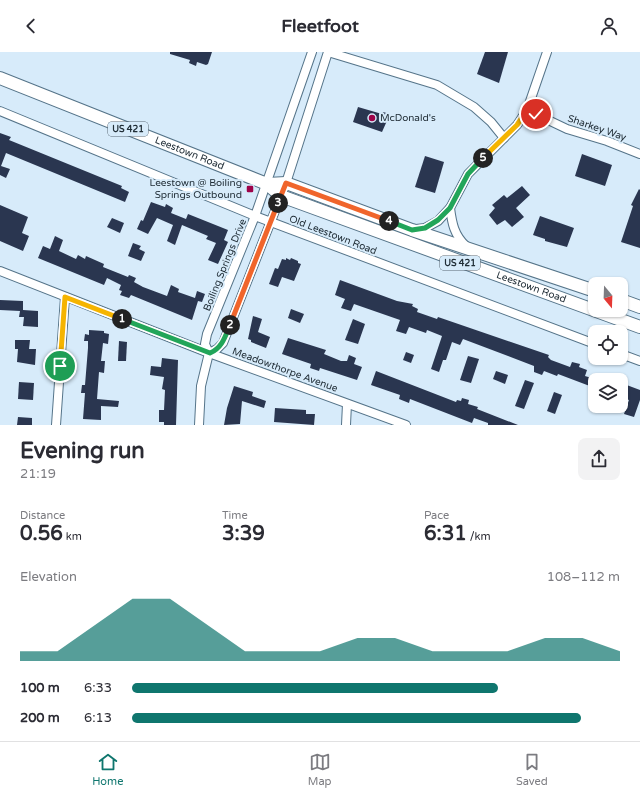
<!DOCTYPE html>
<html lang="en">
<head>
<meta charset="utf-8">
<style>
	body { margin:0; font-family:"Varela Round",sans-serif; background:#f2f2f3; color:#2b2b33; height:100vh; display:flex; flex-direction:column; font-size:15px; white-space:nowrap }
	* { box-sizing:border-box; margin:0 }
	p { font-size:13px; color:#7c7c81 }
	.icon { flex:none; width:22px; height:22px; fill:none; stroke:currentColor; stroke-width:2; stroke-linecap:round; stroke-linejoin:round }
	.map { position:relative; height:373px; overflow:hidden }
	.drawer { display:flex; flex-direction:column; background:#fff; flex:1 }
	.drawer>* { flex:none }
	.needle { width:26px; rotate:161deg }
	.buttons { position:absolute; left:588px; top:225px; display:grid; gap:8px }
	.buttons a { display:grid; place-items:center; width:40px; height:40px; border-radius:8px; background:#fff; box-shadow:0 1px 3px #0004; font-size:20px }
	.pin { position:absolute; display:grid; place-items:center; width:34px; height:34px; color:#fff; margin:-17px; border:2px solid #fff; border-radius:50%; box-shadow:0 1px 4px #0007 }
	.km { position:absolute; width:20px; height:20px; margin:-10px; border-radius:50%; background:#222; color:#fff; font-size:11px; line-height:20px; text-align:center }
	.round { display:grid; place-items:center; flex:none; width:42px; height:42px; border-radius:8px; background:#f2f2f3 }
	.overview { display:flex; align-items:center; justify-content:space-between; height:68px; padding:0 20px }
	h1 { font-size:22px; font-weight:700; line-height:30px }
	.metrics { display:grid; grid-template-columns:repeat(3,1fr); gap:6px; height:68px; padding:4px 20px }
	.metrics div { display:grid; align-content:center }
	.metrics b { font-size:20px; font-weight:700 }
	.metrics small { font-size:11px; font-weight:400 }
	.metrics p { font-size:11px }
	.chart { height:112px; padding:8px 20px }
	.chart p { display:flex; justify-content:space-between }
	.chart svg { width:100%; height:72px; margin-top:4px; fill:#0f766e; opacity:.7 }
	ul { padding:0 20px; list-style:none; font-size:13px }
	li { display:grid; grid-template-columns:64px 48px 1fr; align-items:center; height:30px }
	li i { height:10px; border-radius:5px; background:#0f766e }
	header { display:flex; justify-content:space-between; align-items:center; height:52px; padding:0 20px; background:#fff; font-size:18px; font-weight:700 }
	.dock { display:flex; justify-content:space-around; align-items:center; height:56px; border-top:1px solid #e1e1e2; background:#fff; font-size:11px; color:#7c7c81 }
	.dock a { display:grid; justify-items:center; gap:2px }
	.dock .selected { color:#0f766e }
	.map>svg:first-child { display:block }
</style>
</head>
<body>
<header><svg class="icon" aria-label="back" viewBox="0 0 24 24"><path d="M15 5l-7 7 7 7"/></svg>Fleetfoot<svg class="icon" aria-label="person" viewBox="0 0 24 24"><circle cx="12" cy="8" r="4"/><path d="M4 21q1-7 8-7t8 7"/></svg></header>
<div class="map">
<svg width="640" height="373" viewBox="0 0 640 373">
	<rect width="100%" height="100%" fill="#d7ebfa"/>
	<!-- building -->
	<g fill="#2a3650">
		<path d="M170,0H212L208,12L206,13L197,10L196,14L189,11L190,8L170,2Z"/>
		<path d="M485,0H508L499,31L477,22Z"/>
		<path d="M358,55L382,62L383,60L390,62L382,80L353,70Z"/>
		<path d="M0,81L11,85L9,88L122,134L121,136L129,140L125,150L6,101L1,114L10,117L6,126L0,123Z"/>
		<path d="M582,102L612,113L605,134L575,124Z"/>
		<path d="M425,104L444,110L435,141L415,135Z"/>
		<path d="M522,134L530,143L516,156L524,165L512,175L505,168L497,173L489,163L495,156L492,153L504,143L507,146Z"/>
		<path d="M639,137L640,138V196L621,190L633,154L631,153Z"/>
		<path d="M151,150L165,155L166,152L173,156L171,161L186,167L188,162L228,178L224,188L228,190L218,212L208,208L216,191L206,187L208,184L182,173L175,193L167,189L173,173L157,166L148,182L137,177L141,168L143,169Z"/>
		<path d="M0,153L28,165L22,181L29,184L23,199L0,189Z"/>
		<path d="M540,164L574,176L567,195L545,189V187L533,183Z"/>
		<path d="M112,166L124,171L120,181L107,175Z"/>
		<path d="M55,184L63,188L59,199L76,207L78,203L85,207L86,204L104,212L103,215L128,225L129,223L136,226L134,230L143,235L167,244L171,233L179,237L178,240L195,246L197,239L205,242L202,250L198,249L192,268L131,243L129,246L120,243L122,239L119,238L121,233L107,226L104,233L38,206L43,194L50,197Z"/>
		<path d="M133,191L141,194L139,197L145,200L141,209L128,204Z"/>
		<path d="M286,206L290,208L291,206L298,209V211L301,212L294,229L282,225L278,235L269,232L275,216L278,217L282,207L286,208Z"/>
		<path d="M340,228L397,249L413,252L412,254L418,257L417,260L437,267L438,265L549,303L548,305L551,308L570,315L572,310L580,312L579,315L587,318L585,324L595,327V336L558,322L557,324L544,319L542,323L534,320V314L463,287L460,293L452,290L446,308H443L439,320L431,317L442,284L427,278L426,281L409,275L406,282L396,279L400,268L354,252L351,259L341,256L345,247L335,243Z"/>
		<path d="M0,248L23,249V258L38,259V275L23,274L24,265H19L20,259L0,258Z"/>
		<path d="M291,257L304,262L300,271L288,266Z"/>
		<path d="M253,264L262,267L258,280L270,285L266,296L251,290V288L248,287Z"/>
		<path d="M353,267L365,272L358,292L345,288Z"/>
		<path d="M89,278L104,279V281L109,282L108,292L103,291L101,309H105L104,321L99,320L97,347L119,349L118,355L101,354V368L83,367L85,341H81L82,333H85L88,296V289H84L85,282L89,283Z"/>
		<path d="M288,286L326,298L324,302L341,309H347L349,303L356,306L354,312L362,315L357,328L320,316L319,319L310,316L311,312L282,302Z"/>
		<path d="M15,288H30L29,297H36L35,313L17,310L18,297H15Z"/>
		<path d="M119,289L127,290L126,309H118Z"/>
		<path d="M406,300L414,303L411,311L403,308Z"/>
		<path d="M468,304L479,307L471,331L460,328Z"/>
		<path d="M162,306L178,308L176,373H164V370H159V358H164L165,338L162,337L164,325L150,323L151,314L161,315Z"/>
		<path d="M376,319L456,350L457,348L461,349L462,346L469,348L468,352L478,355L477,357L518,373H488V371L474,366L472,371L410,347L409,351L399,347L400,343L371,333Z"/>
		<path d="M496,319L508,323L505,332L493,327Z"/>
		<path d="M525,328L534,331L524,357L515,354Z"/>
		<path d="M19,330L34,331L33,348L18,347Z"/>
		<path d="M624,332L640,338V348L634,365L624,362L629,348L621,345Z"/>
		<path d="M234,334L253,340L252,344L266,349L264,356L242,349L240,372L224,373L227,356Z"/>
		<path d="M554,340L562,343L555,362L547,359Z"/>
		<path d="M275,356L306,358V362H315L314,373L274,370Z"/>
		<path d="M18,365L32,366V373H17Z"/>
	</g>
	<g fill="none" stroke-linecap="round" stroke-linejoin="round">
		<!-- street casing -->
		<g stroke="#557489" stroke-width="10">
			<g id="street">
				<path d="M328,0L437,33L474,55L491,70L504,86"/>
				<path d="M527,58L567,77L607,89L640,102"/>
				<path d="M0,59L255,164L595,292"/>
				<path d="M450,156C452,171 454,183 466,194"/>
				<path d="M416,177L425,176L438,169L450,156L468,122L517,73L527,58L547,0"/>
				<path d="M0,219L209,301L406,373"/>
				<path d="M209,301L217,297L223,291L286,131L328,0"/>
				<path d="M621,302L640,309"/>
				<path d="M56,373L65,245"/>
				<path d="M199,373L201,334L209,301L205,292L207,282L255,164L312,0"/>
				<path d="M346,373L347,352"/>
			</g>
		</g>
		<!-- primary casing -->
		<g stroke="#557489" stroke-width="14">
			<g id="primary">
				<path id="s1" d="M0,26L267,132L281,144L640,275"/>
				<path d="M267,132L286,131L412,178L595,239"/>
				<path d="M621,248L640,255"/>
			</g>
		</g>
		<!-- street -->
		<use href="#street" stroke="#fff" stroke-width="8"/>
		<!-- primary -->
		<use href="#primary" stroke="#fff" stroke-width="12"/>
	</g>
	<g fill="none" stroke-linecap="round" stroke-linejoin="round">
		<!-- split-1 casing -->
		<g stroke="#fff" stroke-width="8">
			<path id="split-1" d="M60,314L65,245L122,267"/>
		</g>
		<!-- split-2 casing -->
		<g stroke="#fff" stroke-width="8">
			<path id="split-2" d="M122,267L210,301C222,296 225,285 230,273"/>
		</g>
		<!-- split-3 casing -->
		<g stroke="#fff" stroke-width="8">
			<path id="split-3" d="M230,273L278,151"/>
		</g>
		<!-- split-4 casing -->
		<g stroke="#fff" stroke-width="8">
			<path id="split-4" d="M278,151L286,131L389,169"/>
		</g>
		<!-- split-5 casing -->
		<g stroke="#fff" stroke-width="8">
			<path id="split-5" d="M389,169L412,178L425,176L438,168L450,156L468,122L483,106"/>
		</g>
		<!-- split-6 casing -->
		<g stroke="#fff" stroke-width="8">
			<path id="split-6" d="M483,106L517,73L527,58L536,62"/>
		</g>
		<!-- split-1 -->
		<use href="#split-1" stroke="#f5b400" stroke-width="5"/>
		<!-- split-2 -->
		<use href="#split-2" stroke="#22a559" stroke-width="5"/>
		<!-- split-3 -->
		<use href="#split-3" stroke="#f0652b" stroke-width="5"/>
		<!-- split-4 -->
		<use href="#split-4" stroke="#f0652b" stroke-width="5"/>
		<!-- split-5 -->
		<use href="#split-5" stroke="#22a559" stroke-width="5"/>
		<!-- split-6 -->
		<use href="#split-6" stroke="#f5b400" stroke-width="5"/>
	</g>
	<!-- markers -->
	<g fill="#9e0349" stroke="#d7ebfa" stroke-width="1.5">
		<circle cx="372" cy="66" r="4"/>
		<rect x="246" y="133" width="8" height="8" rx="2"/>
	</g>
	<g text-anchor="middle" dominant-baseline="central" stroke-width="4" stroke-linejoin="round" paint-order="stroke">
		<!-- shield labels -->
		<g fill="#d7ebfa" stroke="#586772" stroke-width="1">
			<rect x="108" y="70" width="40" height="14" rx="3"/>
			<rect x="440" y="204" width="40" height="14" rx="3"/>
		</g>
		<g font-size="9" font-weight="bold" fill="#212e37">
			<text x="128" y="77">US 421</text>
			<text x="460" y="211">US 421</text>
		</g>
		<!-- poi labels -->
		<g font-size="10" fill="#212e37" stroke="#d7ebfa" text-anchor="start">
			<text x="380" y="66">McDonald's</text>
			<text x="242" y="131" text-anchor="end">Leestown @ Boiling<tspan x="242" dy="12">Springs Outbound</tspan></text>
		</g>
		<!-- street labels -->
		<g font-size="10" fill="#212e37" stroke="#d7ebfa">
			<text transform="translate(597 76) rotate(19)">Sharkey Way</text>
			<text stroke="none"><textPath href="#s1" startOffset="204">Leestown Road</textPath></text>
			<text transform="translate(333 183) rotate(21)">Old Leestown Road</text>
			<text transform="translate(225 213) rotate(-68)">Boiling Springs Drive</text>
			<text stroke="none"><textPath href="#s1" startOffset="572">Leestown Road</textPath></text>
			<text transform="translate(285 318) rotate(20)">Meadowthorpe Avenue</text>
		</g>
	</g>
</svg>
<div class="buttons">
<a><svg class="needle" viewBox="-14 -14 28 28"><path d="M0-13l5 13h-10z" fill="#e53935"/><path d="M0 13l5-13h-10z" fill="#7c7c81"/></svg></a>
<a><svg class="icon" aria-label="locate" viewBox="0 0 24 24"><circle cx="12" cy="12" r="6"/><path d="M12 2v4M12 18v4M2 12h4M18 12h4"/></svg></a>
<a><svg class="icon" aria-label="layers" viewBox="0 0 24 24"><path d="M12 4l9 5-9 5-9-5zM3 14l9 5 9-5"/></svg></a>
</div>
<div class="pin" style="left:60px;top:314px;background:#1e9e55"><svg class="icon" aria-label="arrive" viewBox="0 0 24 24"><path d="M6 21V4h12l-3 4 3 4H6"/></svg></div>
<div class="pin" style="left:536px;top:62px;background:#d93025"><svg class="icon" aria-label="check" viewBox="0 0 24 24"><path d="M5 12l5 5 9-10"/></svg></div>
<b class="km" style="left:122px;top:267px">1</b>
<b class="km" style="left:230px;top:273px">2</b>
<b class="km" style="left:278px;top:151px">3</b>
<b class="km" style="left:389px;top:169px">4</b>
<b class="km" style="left:483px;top:106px">5</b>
</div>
<section class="drawer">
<div class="overview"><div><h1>Evening run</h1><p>21:19</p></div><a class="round"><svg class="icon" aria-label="share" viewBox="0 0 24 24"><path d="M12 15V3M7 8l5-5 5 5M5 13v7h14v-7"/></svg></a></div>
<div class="metrics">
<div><p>Distance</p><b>0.56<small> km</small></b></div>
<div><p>Time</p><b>3:39</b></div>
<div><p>Pace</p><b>6:31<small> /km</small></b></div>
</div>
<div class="chart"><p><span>Elevation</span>108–112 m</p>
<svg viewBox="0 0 160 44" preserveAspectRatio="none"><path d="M0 44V38L10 38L20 22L30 6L40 6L50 22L60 38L70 38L80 38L90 30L100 30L110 38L120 38L130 38L140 30L150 30L160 38V44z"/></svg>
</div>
<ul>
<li><b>100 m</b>6:33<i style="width:75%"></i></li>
<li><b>200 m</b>6:13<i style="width:92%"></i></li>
</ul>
</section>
<nav class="dock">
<a class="selected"><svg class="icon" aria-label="home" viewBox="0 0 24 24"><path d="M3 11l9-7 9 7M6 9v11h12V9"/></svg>Home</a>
<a><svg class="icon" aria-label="map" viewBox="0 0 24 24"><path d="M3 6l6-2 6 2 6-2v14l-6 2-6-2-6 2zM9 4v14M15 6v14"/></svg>Map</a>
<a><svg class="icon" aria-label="saved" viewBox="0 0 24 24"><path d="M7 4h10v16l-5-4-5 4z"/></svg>Saved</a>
</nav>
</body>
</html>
